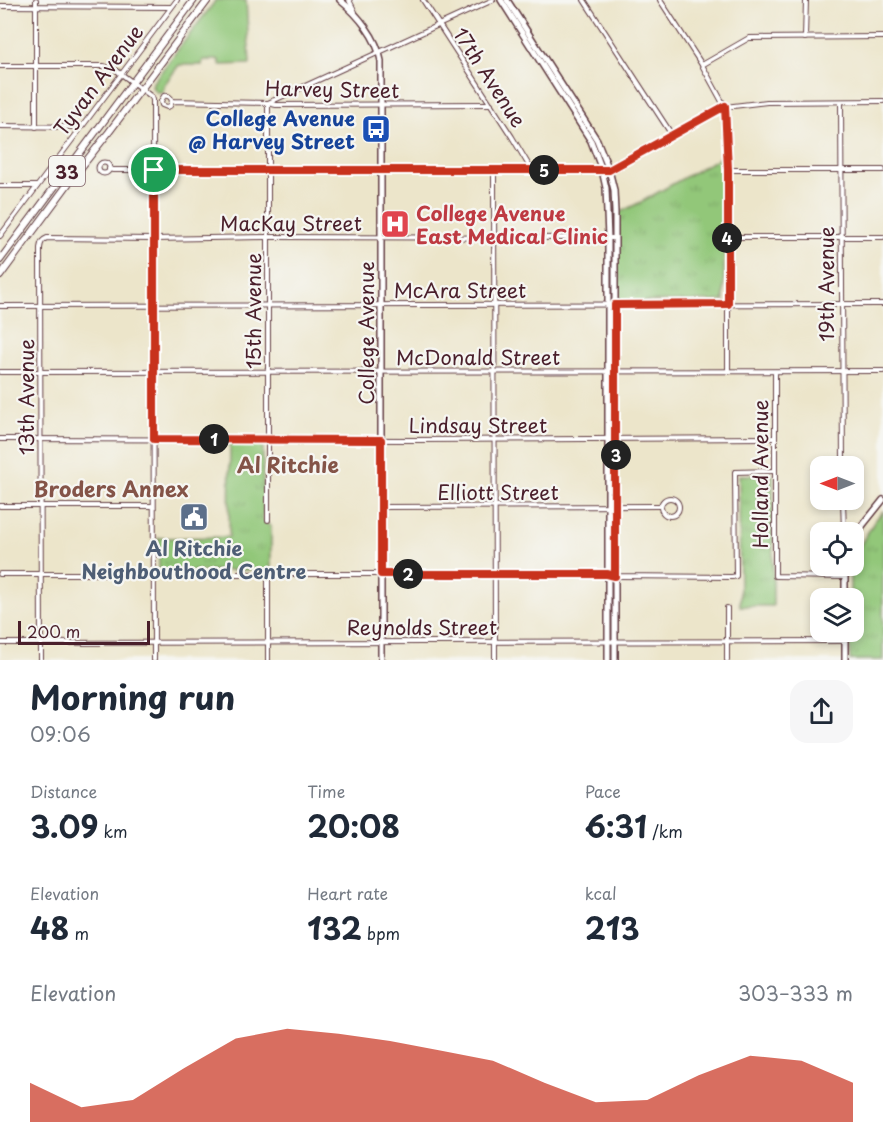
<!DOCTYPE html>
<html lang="en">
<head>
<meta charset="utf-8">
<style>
	body { margin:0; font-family:"Playpen Sans",sans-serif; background:#f6f6f7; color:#1f2937; height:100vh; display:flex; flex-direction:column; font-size:22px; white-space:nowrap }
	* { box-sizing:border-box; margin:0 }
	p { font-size:20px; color:#747a83 }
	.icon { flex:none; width:33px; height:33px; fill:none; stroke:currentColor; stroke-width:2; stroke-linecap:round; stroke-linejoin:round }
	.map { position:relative; height:660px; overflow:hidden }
	.sheet { display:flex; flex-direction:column; background:#fff; flex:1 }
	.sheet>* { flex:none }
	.needle { width:39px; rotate:270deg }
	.buttons { position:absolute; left:810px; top:456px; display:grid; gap:12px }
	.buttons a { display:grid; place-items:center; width:54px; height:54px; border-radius:12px; background:#fff; box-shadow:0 3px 9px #0003; font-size:30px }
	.scale { position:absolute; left:18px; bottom:15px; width:132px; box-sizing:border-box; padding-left:6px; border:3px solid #4a1f2b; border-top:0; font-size:16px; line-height:21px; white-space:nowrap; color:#4a1f2b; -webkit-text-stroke:4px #f6f6f2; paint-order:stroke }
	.pin { position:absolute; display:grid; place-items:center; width:51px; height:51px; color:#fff; margin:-26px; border:3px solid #fff; border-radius:50%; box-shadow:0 2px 6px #0007 }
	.km { position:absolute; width:30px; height:30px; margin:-15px; border-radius:50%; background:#222; color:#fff; font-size:16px; line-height:30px; text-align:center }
	.round { display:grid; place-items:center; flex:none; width:63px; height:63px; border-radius:18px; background:#f6f6f7 }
	.headline { display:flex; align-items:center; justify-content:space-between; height:102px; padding:0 30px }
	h1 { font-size:33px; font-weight:700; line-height:45px }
	.metrics { display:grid; grid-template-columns:repeat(3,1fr); gap:9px; height:102px; padding:6px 30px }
	.metrics div { display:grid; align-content:center }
	.metrics b { font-size:30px; font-weight:700 }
	.metrics small { font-size:16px; font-weight:400 }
	.metrics p { font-size:16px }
	.chart { height:168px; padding:12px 30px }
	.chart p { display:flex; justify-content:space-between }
	.chart svg { width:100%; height:108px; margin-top:6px; fill:#c8321e; opacity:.7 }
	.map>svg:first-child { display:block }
</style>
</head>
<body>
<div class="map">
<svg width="883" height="660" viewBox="0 0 883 660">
	<defs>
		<pattern id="park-tufts" width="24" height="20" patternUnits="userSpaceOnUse" patternTransform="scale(1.5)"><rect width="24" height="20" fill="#92c779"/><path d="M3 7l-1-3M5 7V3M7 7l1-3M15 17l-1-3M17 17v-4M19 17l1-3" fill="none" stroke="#7faa69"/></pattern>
	</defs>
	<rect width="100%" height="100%" fill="#f6f6f2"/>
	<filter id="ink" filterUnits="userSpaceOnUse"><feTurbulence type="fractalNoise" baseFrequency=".0167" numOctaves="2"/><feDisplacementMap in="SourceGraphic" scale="12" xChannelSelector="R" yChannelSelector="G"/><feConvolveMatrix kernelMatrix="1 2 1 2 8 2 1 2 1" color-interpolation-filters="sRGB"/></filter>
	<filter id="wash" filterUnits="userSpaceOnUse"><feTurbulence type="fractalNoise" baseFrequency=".008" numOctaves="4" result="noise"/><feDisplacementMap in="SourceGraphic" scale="24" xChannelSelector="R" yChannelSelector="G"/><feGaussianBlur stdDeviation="1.35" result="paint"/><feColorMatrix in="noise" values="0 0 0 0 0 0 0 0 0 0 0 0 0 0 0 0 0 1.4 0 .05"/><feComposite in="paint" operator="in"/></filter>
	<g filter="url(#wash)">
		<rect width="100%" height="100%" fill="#ece5ca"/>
		<!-- grass -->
		<path fill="#92c779" stroke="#6e7352" stroke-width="1.5" d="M216,0H246L250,64L220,65L219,60H203L202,65H179L164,85L163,92H156L152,87L153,82Z"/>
		<!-- park -->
		<g fill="url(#park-tufts)" stroke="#6e7352" stroke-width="1.5">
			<path d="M724,155V301L617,302L618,213L641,202Z"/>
			<path d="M230,444H261L263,445V520L271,527V570L161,571L159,568L158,538L229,537Z"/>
			<path d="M739,475H773V606H740Z"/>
			<path d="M883,511V660H850V632H854V598H850V577L856,552L874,522Z"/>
		</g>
	</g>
	<g filter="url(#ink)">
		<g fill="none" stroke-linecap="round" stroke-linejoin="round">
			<!-- street casing -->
			<g stroke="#623d43" stroke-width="6">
				<g id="street">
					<path d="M36,0V127"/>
					<path d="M349,0L355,12"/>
					<path d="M423,0L512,137L531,169"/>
					<path d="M584,0L672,135"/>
					<path d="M660,0L702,65L725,107L728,170V372"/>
					<path d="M0,6L171,7"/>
					<path d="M805,38L806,0"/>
					<path d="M702,65L749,38L883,37"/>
					<path d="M0,66H104L116,70L152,97L153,100L154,660"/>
					<path d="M172,101L170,106L167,107L162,105L161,101L164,96C168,95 171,97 172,101L268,103L276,105L491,104"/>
					<path d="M841,102L843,466"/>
					<path d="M268,103V520"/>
					<path d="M268,103L493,0"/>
					<path d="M0,126L81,127"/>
					<circle cx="104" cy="168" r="5.5"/>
					<path d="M109,169L113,170H609L725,107L767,102L883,101"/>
					<path d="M494,170L495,660"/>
					<path d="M728,170H883"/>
					<path d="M0,186H37"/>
					<path d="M0,236L177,0"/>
					<path d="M727,237H883"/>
					<path d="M0,306L883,304"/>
					<path d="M0,372L883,371"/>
					<path d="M775,372V576L845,577L844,566"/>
					<path d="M0,439L415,440L775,438"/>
					<circle cx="670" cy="507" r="9"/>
					<path d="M843,500L844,532"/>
					<path d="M0,506H153"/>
					<path d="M381,507L661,506"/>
					<path d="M0,574H607L615,576L732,577L736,576L735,472L775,471"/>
					<path d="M268,574V660"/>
					<path d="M727,608V660"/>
					<path d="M0,643L845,641"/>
					<path d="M41,660L40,248C41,242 42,240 47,238L154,239L268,237L615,238"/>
				</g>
			</g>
			<!-- secondary casing -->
			<g stroke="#623d43" stroke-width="8">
				<g id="secondary">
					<path d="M340,0C358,15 377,37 381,61V660"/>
					<path d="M501,0L591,141L602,170L606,188L608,238V660"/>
					<path d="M507,0L597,140L609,170L614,190L615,212V660"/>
					<path d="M854,544L863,525L883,500"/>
					<path d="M845,598V577L847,566"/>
					<path d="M845,632V660"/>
				</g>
			</g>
			<!-- primary casing -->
			<g stroke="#623d43" stroke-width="8">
				<g id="primary">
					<path d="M0,260L194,0"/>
					<path d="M0,276L68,184L109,132L208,0"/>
				</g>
			</g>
			<!-- street -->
			<use href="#street" stroke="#fff" stroke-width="4"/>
			<!-- secondary -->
			<use href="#secondary" stroke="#fff" stroke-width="5"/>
			<!-- primary -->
			<use href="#primary" stroke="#fff" stroke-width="6"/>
		</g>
	</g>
	<g fill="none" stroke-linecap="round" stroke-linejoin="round" filter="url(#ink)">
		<!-- route casing -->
		<g stroke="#fff" stroke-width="12">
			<path id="route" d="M725,106L728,170V304L615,305V576L607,574H381V440L154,439V170H609Z"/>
		</g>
		<!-- route -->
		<use href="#route" stroke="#c8321e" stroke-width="8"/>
	</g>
	<!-- icons -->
	<defs>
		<g id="bus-square" transform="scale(1.5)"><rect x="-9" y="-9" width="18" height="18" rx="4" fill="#1a4fb4" stroke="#f6f6f2"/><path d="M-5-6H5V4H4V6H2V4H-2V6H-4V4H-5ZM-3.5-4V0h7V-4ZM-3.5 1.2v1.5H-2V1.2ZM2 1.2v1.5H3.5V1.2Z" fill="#fff"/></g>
		<g id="hospital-square" transform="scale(1.5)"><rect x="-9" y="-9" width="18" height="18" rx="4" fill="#e0444e" stroke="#f6f6f2"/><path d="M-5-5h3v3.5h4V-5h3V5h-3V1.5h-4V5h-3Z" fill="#fff"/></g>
		<g id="civic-square" transform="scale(1.5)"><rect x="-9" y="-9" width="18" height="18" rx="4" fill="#5c6f8a" stroke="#f6f6f2"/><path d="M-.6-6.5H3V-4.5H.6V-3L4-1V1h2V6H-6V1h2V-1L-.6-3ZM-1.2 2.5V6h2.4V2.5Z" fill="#fff"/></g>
	</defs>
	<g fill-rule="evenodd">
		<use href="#bus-square" x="376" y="129"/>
		<use href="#hospital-square" x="395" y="224"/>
		<use href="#civic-square" x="194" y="517"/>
	</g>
	<g text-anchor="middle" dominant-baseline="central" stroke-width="4.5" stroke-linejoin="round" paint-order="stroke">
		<!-- shield labels -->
		<rect fill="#f6f6f2" stroke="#7e6067" stroke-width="1.5" x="49" y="156" width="36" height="30" rx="4.5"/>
		<g font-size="18" font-weight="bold" fill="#4a1f2b">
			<text x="67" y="171">33</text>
		</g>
		<!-- street labels -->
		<g font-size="20" fill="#4a1f2b" stroke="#f6f6f2">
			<text transform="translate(490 77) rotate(57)">17th Avenue</text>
			<text transform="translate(98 80) rotate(-53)">Tyvan Avenue</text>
			<text transform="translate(332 89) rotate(1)">Harvey Street</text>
			<text x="291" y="223">MacKay Street</text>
			<text transform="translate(826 284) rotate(-90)">19th Avenue</text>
			<text x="460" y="290">McAra Street</text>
			<text transform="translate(253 311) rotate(-90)">15th Avenue</text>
			<text transform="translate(366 333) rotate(-90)">College Avenue</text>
			<text x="478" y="357">McDonald Street</text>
			<text transform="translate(26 397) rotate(-90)">13th Avenue</text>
			<text x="478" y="425">Lindsay Street</text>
			<text transform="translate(760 474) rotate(-90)">Holland Avenue</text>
			<text x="498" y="492">Elliott Street</text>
			<text x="422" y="627">Reynolds Street</text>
		</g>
		<!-- transit labels -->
		<g font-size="20" font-weight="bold" fill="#164399" stroke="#f6f6f2" text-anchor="end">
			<text x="355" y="118">College Avenue<tspan x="355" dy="23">@ Harvey Street</tspan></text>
		</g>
		<!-- health labels -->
		<g font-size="20" font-weight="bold" fill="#be3a42" stroke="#f6f6f2" text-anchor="start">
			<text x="416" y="213">College Avenue<tspan x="416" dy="23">East Medical Clinic</tspan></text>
		</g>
		<!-- service labels -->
		<g font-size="20" font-weight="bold" fill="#4e5e75" stroke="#f6f6f2">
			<text x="194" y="548">Al Ritchie<tspan x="194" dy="23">Neighbouthood Centre</tspan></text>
		</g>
		<!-- neighbourhood labels -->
		<g font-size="21" font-weight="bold" fill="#845448" stroke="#f6f6f2">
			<text x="288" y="464">Al Ritchie</text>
			<text x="111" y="488">Broders Annex</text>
		</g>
	</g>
</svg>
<div class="buttons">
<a><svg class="needle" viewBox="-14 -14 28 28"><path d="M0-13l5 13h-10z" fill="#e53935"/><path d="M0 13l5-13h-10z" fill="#747a83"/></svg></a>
<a><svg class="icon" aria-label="locate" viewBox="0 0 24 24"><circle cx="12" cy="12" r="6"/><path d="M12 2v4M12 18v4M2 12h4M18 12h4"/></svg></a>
<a><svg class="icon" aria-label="layers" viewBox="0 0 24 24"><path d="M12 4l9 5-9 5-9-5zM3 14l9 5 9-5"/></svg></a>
</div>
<div class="scale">200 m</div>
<div class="pin" style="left:154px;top:170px;background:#1e9e55"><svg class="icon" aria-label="arrive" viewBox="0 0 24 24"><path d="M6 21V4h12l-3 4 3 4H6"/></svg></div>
<b class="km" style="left:214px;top:439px">1</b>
<b class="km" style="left:408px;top:574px">2</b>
<b class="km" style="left:616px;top:455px">3</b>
<b class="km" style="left:727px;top:238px">4</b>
<b class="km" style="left:544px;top:170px">5</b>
</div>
<section class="sheet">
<div class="headline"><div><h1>Morning run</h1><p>09:06</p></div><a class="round"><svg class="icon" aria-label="share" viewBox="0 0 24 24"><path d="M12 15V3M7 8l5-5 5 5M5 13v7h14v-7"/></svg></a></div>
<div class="metrics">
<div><p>Distance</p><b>3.09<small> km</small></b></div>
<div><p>Time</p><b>20:08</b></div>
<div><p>Pace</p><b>6:31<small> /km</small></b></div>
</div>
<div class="metrics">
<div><p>Elevation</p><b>48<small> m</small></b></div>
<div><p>Heart rate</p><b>132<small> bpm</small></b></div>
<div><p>kcal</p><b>213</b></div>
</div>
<div class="chart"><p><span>Elevation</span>303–333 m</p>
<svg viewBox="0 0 160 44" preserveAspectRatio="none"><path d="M0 44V28L10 38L20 35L30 22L40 10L50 6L60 8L70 11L80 15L90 19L100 28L110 36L120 35L130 25L140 17L150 19L160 28V44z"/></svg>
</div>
</section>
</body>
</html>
